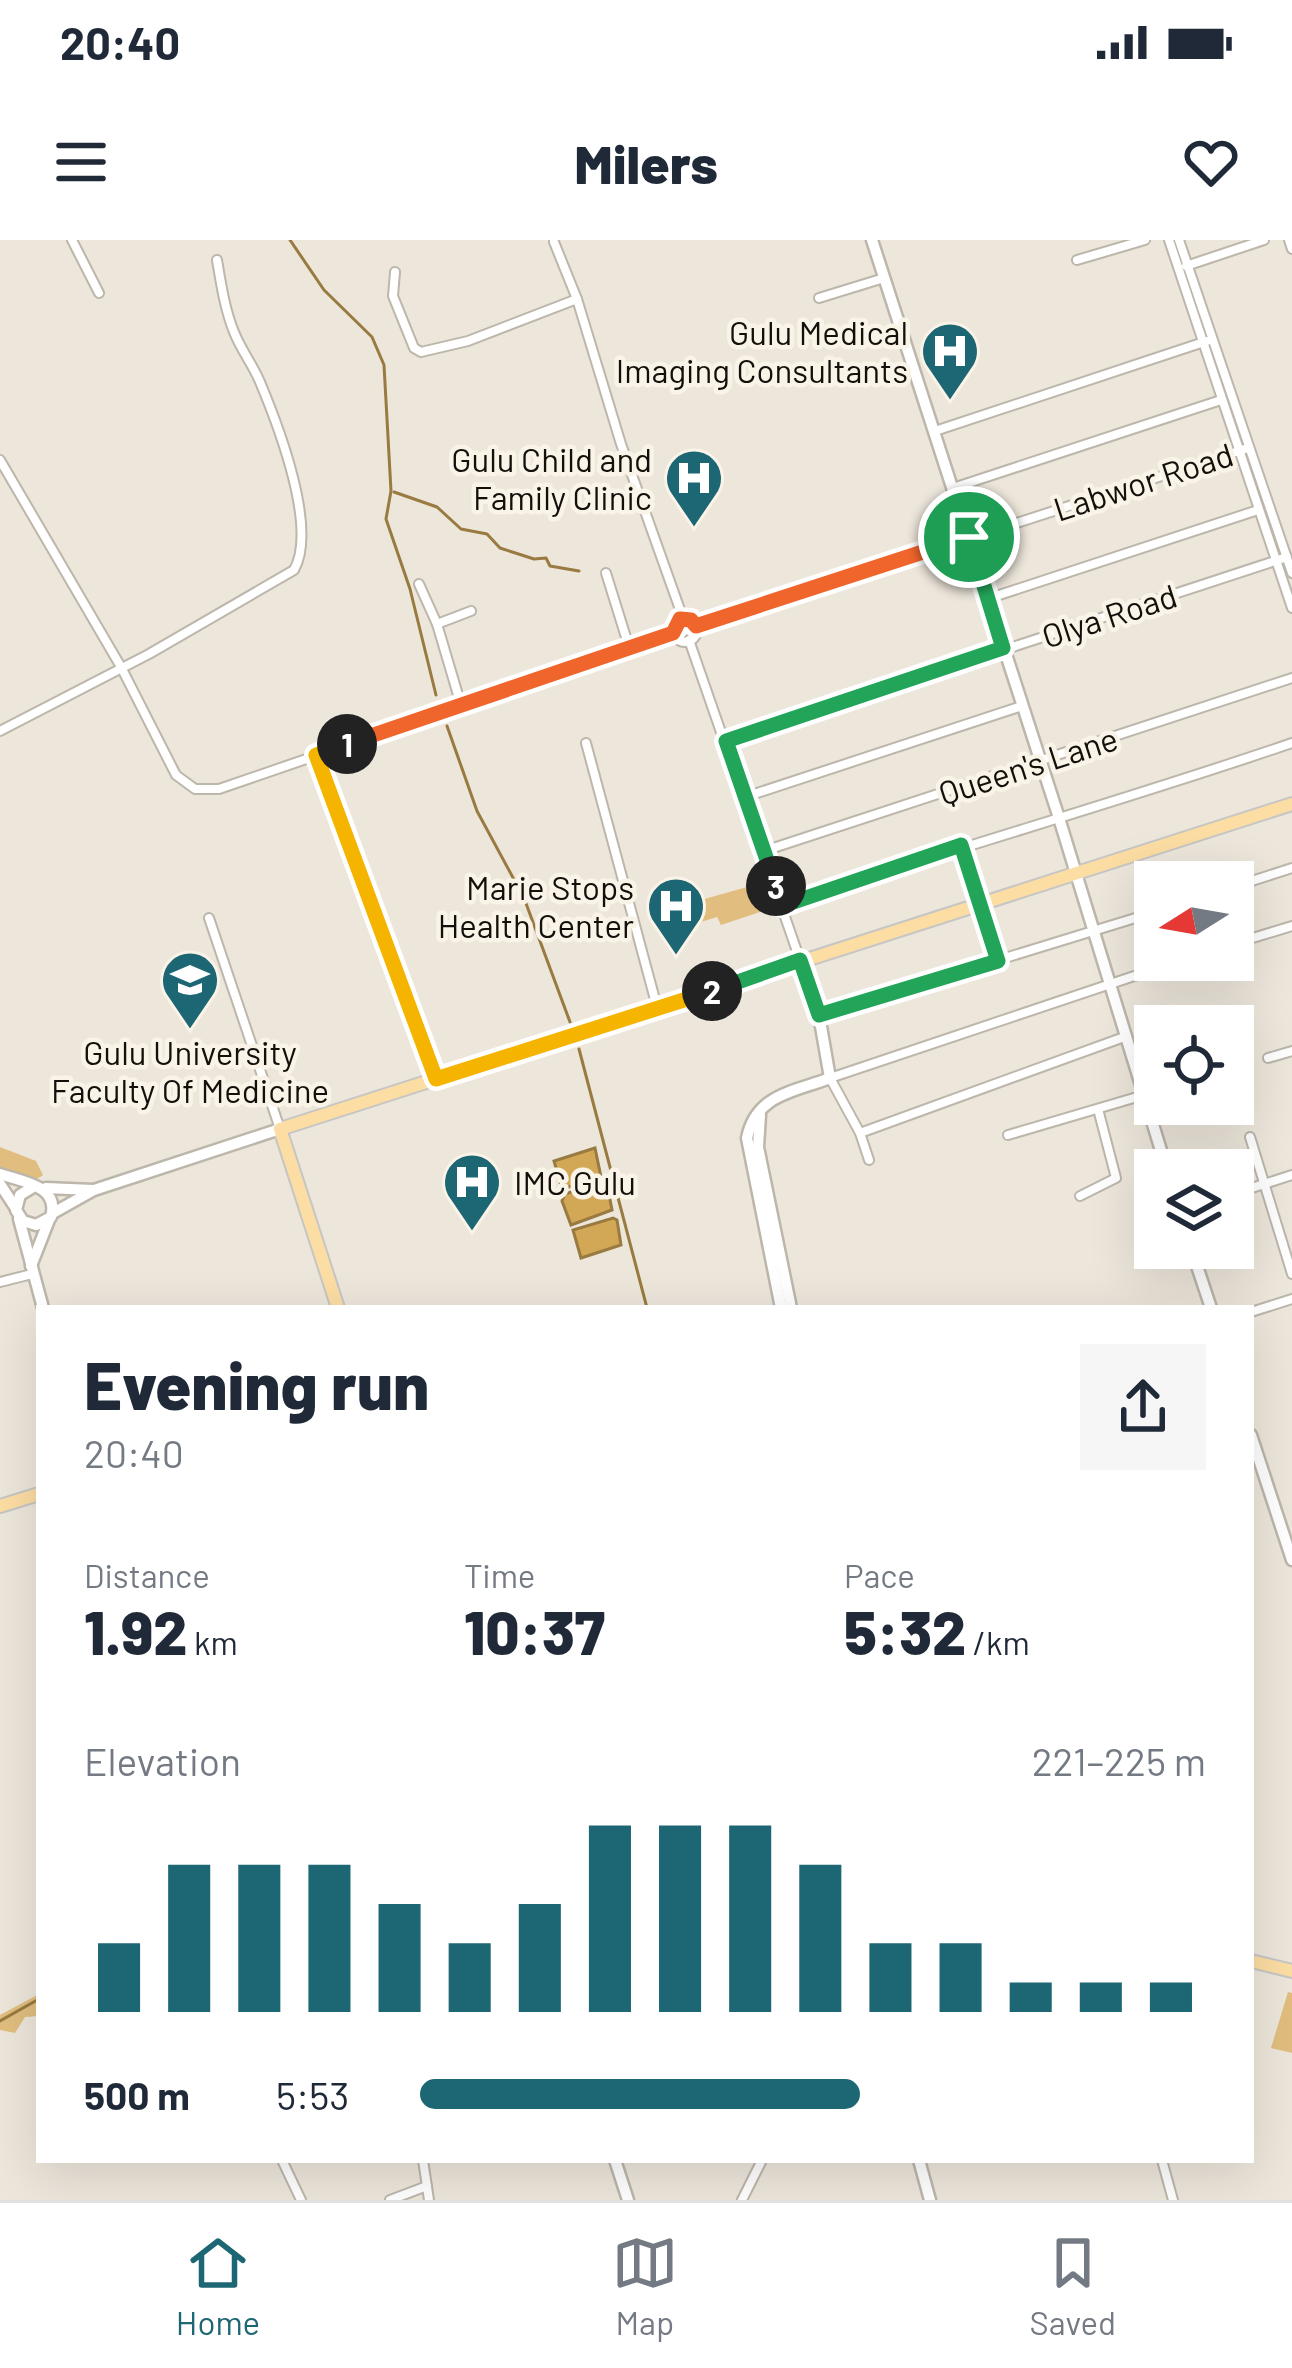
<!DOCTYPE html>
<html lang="en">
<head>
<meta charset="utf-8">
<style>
	body { margin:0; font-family:Barlow,sans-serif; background:#f6f6f7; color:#1f2937; height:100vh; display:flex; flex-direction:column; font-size:45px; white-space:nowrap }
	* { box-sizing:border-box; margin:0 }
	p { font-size:39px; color:#747a83 }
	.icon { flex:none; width:66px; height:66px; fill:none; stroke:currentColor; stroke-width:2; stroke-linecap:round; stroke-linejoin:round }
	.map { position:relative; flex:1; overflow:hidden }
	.panel { position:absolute; left:36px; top:1065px; width:1218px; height:858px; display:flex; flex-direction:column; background:#fff; border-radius:0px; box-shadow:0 12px 48px #0002 }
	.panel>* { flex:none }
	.needle { width:78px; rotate:259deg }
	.controls { position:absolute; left:1134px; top:621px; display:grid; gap:24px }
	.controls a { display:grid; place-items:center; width:120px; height:120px; border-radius:0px; background:#fff; box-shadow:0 12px 48px #0002; font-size:60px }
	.pin { position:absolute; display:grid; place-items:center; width:102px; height:102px; color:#fff; margin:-51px; border:6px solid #fff; border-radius:50%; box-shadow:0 3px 12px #0007 }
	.km { position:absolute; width:60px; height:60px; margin:-30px; border-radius:50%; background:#222; color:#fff; font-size:33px; line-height:60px; text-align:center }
	.round { display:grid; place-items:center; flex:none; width:126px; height:126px; border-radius:0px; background:#f6f6f7 }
	.summary { display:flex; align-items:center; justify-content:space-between; height:204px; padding:0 48px }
	h1 { font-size:66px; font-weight:800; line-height:90px }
	.stats { display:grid; grid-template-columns:repeat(3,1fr); gap:18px; height:204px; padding:12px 48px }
	.stats div { display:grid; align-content:center }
	.stats b { font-size:60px; font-weight:800 }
	.stats small { font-size:33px; font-weight:400 }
	.stats p { font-size:33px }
	.chart { height:336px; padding:24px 48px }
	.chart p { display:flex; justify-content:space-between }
	.chart svg { width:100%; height:216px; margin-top:12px; stroke:#1d6673; stroke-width:6 }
	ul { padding:0 48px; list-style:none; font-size:39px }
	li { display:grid; grid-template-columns:192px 144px 1fr; align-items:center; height:90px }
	li i { height:30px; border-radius:15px; background:#1d6673 }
	.status { display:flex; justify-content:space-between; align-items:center; height:84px; padding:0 60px; background:#fff; direction:ltr }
	.status svg { height:33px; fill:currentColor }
	header { display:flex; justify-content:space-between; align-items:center; height:156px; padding:0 48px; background:#fff; font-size:54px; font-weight:800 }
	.tabs { display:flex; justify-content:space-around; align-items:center; height:168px; border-top:3px solid #e0e1e3; background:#fff; font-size:33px; color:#747a83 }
	.tabs a { display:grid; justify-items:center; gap:6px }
	.tabs .active { color:#1d6673 }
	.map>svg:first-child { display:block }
</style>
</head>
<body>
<div class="status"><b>20:40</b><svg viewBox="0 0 49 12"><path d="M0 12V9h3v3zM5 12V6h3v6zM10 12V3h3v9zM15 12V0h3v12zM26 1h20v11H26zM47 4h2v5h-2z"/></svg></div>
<header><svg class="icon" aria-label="menu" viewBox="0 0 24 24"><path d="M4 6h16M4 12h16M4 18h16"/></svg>Milers<svg class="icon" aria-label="heart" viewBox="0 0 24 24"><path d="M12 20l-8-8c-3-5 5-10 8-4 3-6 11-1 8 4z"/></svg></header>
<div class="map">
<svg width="1292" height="1960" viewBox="0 0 1292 1960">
	<rect width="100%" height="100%" fill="#ede6db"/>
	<!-- green -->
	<g fill="#e1be7f">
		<path d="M754,645L763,671L721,685L717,677L675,690L673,668Z"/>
		<path d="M0,907L36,921L43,935L34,941L0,929Z"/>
		<path d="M1288,1752L1292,1753V1813L1271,1808Z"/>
		<path d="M39,1754V1776L25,1777L15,1793L0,1790V1775Z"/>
	</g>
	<!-- water -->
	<g fill="#d2a856" stroke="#997a40" stroke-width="3">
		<path d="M595,908L601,937L562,949L554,921Z"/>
		<path d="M602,942L607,944L612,970L571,985L562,961L565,954Z"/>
		<path d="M613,978L617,980L621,1005L581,1018L573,990Z"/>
	</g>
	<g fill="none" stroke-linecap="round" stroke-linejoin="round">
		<!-- stream -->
		<g stroke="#997a40" stroke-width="3">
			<path d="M290,0L324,50L372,97L384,125L391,251L386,279L410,349L436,455"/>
			<path d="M394,252L437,267L461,289L487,294L500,308L534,319L546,318L550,326L579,331"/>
			<path d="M447,486L477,571L524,658L570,782"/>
			<path d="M579,809L647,1068"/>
			<path d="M0,1781L39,1759"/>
		</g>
		<!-- street casing -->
		<g stroke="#bcb6ab" stroke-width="12">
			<g id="street">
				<path d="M72,0L99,53"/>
				<path d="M1169,0L1292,368"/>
				<path d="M1179,0L1292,333"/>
				<path d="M1289,0L1292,9"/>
				<path d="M554,2L577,59L621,204L683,378"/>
				<path d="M1077,20L1145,0"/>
				<path d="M1186,26L1264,0"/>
				<path d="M395,32L393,56L414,108L421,112L468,101L577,59"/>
				<path d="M819,58L884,38"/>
				<path d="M935,191L1207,101"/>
				<path d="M0,220L121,427L176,535L195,549H219L673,393"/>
				<path d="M953,248L1221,160"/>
				<path d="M606,333L629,407"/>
				<path d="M419,344L437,384L461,465"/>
				<path d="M987,359L1258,270"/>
				<circle cx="685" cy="390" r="12"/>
				<path d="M437,384L471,371"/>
				<path d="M696,387L1248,208"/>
				<path d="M689,400L800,720"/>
				<path d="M0,491L149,414L294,330C318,288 278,185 260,142C253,125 241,110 234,92C225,70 221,44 217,20"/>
				<path d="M726,501L1287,317"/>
				<path d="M586,503L657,767"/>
				<path d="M316,515L436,838"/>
				<path d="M745,557L1022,466"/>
				<path d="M961,606L998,721"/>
				<path d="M764,611L1292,438"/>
				<path d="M1233,647L1292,628"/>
				<path d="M782,666C951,609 1123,561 1292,503"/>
				<path d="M209,678L280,889"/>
				<path d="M1233,704L1292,686"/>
				<path d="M819,775L1155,672"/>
				<path d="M1268,818L1292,811"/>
				<path d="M860,893L1127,796"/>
				<path d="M1008,895L1144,855"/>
				<path d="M1250,897L1292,1034"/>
				<path d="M869,920L860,893L830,838L1182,720"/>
				<path d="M1233,954L1292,935"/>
				<path d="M1080,956L1116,938L1098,869"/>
				<path d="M0,1042L32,1034"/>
				<path d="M1251,1072L1292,1059"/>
				<path d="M282,1920L301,1960"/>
				<path d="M423,1920L429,1960"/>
				<path d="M1162,1920L1173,1960"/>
				<path d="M390,1960L427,1946"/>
				<path d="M742,1960L762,1920"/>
			</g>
		</g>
		<!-- secondary casing -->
		<g stroke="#bcb6ab" stroke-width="15">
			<g id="secondary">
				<path d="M872,0L1059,578L1167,930"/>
				<path d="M760,875L758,907L791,1068"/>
				<path d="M0,934C24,942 60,946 51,977L36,985L23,981L16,970L20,955L33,947"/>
				<path d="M0,944L15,967"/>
				<path d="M46,948L93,950"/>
				<path d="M53,973L94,950L280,889"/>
				<path d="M19,979L43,1068"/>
				<path d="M1191,1008L1211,1068"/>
				<path d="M31,1026L49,980"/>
				<path d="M781,1068L747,898C756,854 794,852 830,838L819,775L800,720"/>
				<path d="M1251,1195L1292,1320"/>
				<path d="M615,1920L628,1960"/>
				<path d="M919,1920L930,1960"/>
			</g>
		</g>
		<!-- primary casing -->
		<g stroke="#c6c6c5" stroke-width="16">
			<g id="primary">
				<path d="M338,1068L280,889L1292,564"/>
				<path d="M0,1266L39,1254"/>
				<path d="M1251,1721L1292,1731"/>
			</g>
		</g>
		<!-- street -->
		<use href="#street" stroke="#fff" stroke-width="8"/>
		<!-- secondary -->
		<use href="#secondary" stroke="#fff" stroke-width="10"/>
		<!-- primary -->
		<use href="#primary" stroke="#fcdda3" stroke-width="12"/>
	</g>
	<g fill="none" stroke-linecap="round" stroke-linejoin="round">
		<!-- split-1 casing -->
		<g stroke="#fff" stroke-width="24">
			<path id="split-1" d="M347,504L673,393L680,379L691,380L696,386L969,297"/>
		</g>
		<!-- split-2 casing -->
		<g stroke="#fff" stroke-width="24">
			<path id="split-2" d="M347,504L316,515L436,839L712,751"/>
		</g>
		<!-- split-3 casing -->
		<g stroke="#fff" stroke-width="24">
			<path id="split-3" d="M712,751L800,720L819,775L998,721L961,605L782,666L776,646"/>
		</g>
		<!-- split-4 casing -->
		<g stroke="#fff" stroke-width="24">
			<path id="split-4" d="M776,646L726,501L1003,408L969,297"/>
		</g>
		<!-- split-1 -->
		<use href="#split-1" stroke="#f0652b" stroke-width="15"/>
		<!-- split-2 -->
		<use href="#split-2" stroke="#f5b400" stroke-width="15"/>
		<!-- split-3 -->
		<use href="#split-3" stroke="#22a559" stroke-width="15"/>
		<!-- split-4 -->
		<use href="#split-4" stroke="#22a559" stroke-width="15"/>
	</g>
	<!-- icons -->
	<defs>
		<g id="hospital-pin" transform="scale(3)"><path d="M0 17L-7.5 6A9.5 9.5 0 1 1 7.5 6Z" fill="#1d6673" stroke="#faf3e8"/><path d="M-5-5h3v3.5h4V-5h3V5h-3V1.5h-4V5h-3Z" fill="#fff"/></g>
		<g id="university-pin" transform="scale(3)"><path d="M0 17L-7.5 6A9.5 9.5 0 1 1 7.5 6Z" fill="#1d6673" stroke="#faf3e8"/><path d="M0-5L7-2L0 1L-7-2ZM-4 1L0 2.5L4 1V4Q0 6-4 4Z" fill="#fff"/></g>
	</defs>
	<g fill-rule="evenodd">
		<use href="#hospital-pin" x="950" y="111"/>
		<use href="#hospital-pin" x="694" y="238"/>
		<use href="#hospital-pin" x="676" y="666"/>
		<use href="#university-pin" x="190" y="740"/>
		<use href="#hospital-pin" x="472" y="942"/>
	</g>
	<g text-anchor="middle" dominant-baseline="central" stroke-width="9" stroke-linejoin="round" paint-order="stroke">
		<!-- poi labels -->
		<g font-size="33" fill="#13100c" stroke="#faf3e8" text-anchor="end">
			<text x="908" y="92">Gulu Medical<tspan x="908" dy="38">Imaging Consultants</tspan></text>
			<text x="652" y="219">Gulu Child and<tspan x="652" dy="38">Family Clinic</tspan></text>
			<text x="634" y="647">Marie Stops<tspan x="634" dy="38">Health Center</tspan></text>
			<text x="190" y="812" text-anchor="middle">Gulu University<tspan x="190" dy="38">Faculty Of Medicine</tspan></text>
			<text x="514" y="942" text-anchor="start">IMC Gulu</text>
		</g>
		<!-- street labels -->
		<g font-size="33" fill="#13100c" stroke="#faf3e8">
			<text transform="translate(1143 241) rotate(-18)">Labwor Road</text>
			<text transform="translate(1109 375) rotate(-18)">Olya Road</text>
			<text transform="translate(1028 525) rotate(-18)">Queen's Lane</text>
		</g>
	</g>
</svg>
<div class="controls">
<a><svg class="needle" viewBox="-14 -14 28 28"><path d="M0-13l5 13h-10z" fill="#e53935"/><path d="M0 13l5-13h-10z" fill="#747a83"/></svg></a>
<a><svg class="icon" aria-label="locate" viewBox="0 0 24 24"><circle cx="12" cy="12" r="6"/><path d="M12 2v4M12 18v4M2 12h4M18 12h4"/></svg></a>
<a><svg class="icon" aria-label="layers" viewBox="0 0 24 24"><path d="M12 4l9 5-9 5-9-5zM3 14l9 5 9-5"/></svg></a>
</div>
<div class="pin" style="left:969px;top:297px;background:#1e9e55"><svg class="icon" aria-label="arrive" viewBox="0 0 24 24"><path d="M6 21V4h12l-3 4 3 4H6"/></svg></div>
<b class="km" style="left:347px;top:504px">1</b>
<b class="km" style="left:712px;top:751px">2</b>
<b class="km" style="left:776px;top:646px">3</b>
<section class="panel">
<div class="summary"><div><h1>Evening run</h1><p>20:40</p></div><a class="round"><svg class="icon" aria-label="share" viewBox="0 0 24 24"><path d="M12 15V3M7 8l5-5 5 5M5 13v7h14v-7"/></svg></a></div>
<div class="stats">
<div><p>Distance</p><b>1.92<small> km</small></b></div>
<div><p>Time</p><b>10:37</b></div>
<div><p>Pace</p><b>5:32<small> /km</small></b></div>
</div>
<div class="chart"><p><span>Elevation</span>221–225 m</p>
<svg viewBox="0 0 160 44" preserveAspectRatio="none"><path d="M5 44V30M15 44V14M25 44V14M35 44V14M45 44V22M55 44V30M65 44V22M75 44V6M85 44V6M95 44V6M105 44V14M115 44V30M125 44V30M135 44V38M145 44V38M155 44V38"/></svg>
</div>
<ul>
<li><b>500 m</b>5:53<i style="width:56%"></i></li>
</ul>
</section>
</div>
<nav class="tabs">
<a class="active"><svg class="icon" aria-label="home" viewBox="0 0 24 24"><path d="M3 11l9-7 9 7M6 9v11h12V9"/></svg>Home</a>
<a><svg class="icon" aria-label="map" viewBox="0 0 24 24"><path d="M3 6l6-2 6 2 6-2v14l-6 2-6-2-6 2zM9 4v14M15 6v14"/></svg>Map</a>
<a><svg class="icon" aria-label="saved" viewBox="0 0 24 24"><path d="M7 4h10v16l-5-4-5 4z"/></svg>Saved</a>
</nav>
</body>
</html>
